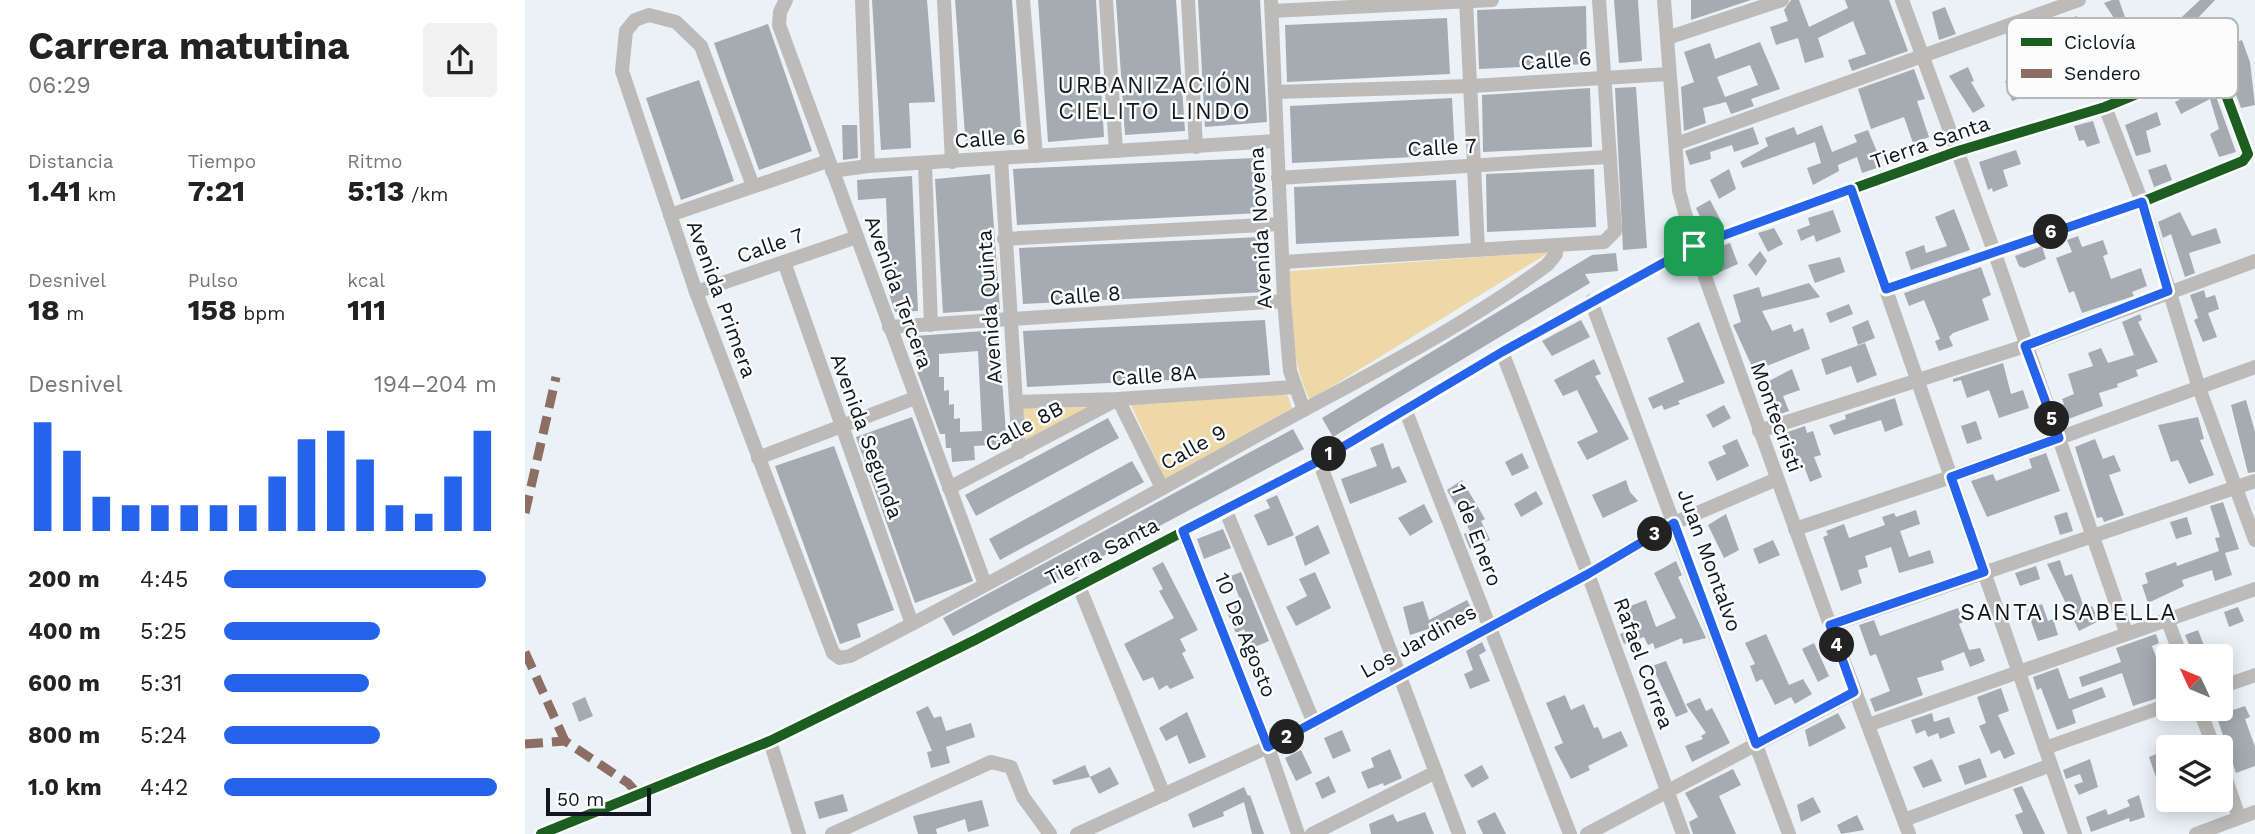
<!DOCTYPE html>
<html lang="es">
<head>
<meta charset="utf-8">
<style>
	body { margin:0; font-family:"Work Sans",sans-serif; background:#f2f2f2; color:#222; height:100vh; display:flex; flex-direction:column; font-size:26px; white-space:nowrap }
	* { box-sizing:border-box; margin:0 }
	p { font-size:23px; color:#767676 }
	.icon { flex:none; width:38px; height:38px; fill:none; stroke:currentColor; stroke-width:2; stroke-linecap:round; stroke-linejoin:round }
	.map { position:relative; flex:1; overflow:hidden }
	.drawer { display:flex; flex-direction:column; background:#fff; width:525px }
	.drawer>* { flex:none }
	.needle { width:46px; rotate:314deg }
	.buttons { position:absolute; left:1631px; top:644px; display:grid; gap:14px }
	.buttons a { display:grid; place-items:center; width:77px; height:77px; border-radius:7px; background:#fff; box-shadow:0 4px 18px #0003; font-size:35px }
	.scale { position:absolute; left:21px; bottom:18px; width:105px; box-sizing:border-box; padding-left:7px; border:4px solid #10171e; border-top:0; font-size:19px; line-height:24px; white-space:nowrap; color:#10171e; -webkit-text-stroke:5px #fcfcfc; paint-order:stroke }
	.pin { position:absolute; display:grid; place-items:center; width:60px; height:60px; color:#fff; margin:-30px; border-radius:14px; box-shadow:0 4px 10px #0006 }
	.km { position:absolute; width:35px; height:35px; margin:-18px; border-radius:50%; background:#222; color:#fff; font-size:19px; line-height:35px; text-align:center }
	.round { display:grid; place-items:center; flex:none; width:74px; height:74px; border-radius:7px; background:#f2f2f2 }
	.summary { display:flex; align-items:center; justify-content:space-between; height:119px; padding:0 28px }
	h1 { font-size:38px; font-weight:700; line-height:52px }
	.stats { display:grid; grid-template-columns:repeat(3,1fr); gap:10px; height:119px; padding:7px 28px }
	.stats div { display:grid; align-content:center }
	.stats b { font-size:30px; font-weight:700 }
	.stats small { font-size:19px; font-weight:400 }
	.stats p { font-size:19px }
	.chart { height:196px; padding:14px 28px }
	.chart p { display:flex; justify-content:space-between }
	.chart svg { width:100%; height:126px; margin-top:7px; stroke:#2563eb; stroke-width:6 }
	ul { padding:0 28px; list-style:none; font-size:23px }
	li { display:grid; grid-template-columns:112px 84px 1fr; align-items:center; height:52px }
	li i { height:18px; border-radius:9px; background:#2563eb }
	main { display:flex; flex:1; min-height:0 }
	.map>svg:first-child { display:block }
</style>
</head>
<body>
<main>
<section class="drawer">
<div class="summary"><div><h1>Carrera matutina</h1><p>06:29</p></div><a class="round"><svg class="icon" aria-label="share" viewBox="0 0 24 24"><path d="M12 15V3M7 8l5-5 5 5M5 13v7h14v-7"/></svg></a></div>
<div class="stats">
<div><p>Distancia</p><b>1.41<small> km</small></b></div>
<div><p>Tiempo</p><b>7:21</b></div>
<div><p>Ritmo</p><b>5:13<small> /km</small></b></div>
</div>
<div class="stats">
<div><p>Desnivel</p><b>18<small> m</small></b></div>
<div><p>Pulso</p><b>158<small> bpm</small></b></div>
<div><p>kcal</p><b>111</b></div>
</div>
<div class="chart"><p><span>Desnivel</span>194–204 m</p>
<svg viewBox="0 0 160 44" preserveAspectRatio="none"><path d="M5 44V6M15 44V16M25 44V32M35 44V35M45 44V35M55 44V35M65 44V35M75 44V35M85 44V25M95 44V12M105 44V9M115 44V19M125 44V35M135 44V38M145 44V25M155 44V9"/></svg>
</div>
<ul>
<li><b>200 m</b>4:45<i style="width:96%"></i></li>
<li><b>400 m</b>5:25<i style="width:57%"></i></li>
<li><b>600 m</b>5:31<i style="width:53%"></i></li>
<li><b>800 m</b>5:24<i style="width:57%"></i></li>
<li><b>1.0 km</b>4:42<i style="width:100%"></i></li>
</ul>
</section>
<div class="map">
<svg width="1730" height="834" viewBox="0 0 1730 834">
	<rect width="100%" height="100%" fill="#eaf1f7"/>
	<!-- green -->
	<g fill="#eed8a7">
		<path d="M1025,252L785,400C765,361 767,314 764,271Z"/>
		<path d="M761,391L767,408L640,479L606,405Z"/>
		<path d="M565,407L500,440L498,409Z"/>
	</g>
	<!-- building -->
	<g fill="#a4abb1" fill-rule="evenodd">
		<path d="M347,0H402L410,102L384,103L386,148L356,150Z"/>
		<path d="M430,0H487L497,144L441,148Z"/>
		<path d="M513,0H571L579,137L523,142Z"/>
		<path d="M591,0H651L660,131L600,135Z"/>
		<path d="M673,0H735L742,122L680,127Z"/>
		<path d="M1089,0H1113L1117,61L1094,63Z"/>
		<path d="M1166,0H1226L1166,20Z"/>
		<path d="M1266,0H1274L1284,27L1323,8L1320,0H1364L1383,51L1327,71L1323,60L1341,54L1328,21L1293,38L1299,57L1280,63L1273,38L1251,45L1245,27L1263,21L1259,10Z"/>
		<path d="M1587,0H1594L1607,37L1603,39L1579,3Z"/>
		<path d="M1675,0H1690L1652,40L1643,30Z"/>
		<path d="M1061,6L1062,64L954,69L952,10Z"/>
		<path d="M1420,7L1431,34L1414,40L1407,12Z"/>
		<path d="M1552,16L1560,35L1533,46L1525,26Z"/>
		<path d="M922,18L925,74L762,82L760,25Z"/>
		<path d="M243,24L287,151L234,170L189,43Z"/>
		<path d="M1717,40L1725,62L1730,105L1716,108L1697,57L1707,53L1704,45Z"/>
		<path d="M1235,42L1255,89L1226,99L1229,106L1206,114L1201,102L1178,108L1181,123L1159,131L1156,87L1169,82L1159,52L1185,43L1190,59ZM1225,65L1233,85L1200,97L1192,77Z"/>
		<path d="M1443,67L1449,81L1446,82L1460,106L1448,113L1424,76Z"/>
		<path d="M1389,69L1400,99L1392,101L1404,137L1388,143L1379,117L1346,129L1333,89Z"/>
		<path d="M1495,76L1502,96L1487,101L1480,81Z"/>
		<path d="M1684,77L1711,152L1694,157L1685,134L1694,129L1685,99L1656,114L1650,102L1675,88L1672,82Z"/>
		<path d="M174,80L209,181L156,200L121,98Z"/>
		<path d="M1111,87L1122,248L1098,250L1090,88Z"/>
		<path d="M1065,88L1067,147L958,152L957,95Z"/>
		<path d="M927,98L930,155L767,163L765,106Z"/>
		<path d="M1632,112L1636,125L1621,131L1626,152L1611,156L1600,125Z"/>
		<path d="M1568,121L1575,143L1562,147L1559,140L1554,141L1549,126Z"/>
		<path d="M317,125H332L333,158L318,160Z"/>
		<path d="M1297,125L1307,152L1332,142L1329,135L1343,130L1358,166L1337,173L1332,157L1313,165L1314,171L1288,185L1282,168L1296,163L1290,142L1218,168L1215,162L1243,146L1240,138L1269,127L1272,135Z"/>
		<path d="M1228,127L1234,144L1209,152L1207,145L1185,152L1186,159L1165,165L1160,151Z"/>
		<path d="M1491,150L1496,164L1478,170L1483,186L1468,192L1467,188L1463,190L1454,162Z"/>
		<path d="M730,158L735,213L492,225L488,169Z"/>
		<path d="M1641,164L1647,180L1629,187L1623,170Z"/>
		<path d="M1069,169L1071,227L962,232L961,174Z"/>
		<path d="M1204,169L1211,189L1194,199L1185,180Z"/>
		<path d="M465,174L475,309L418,313L410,179Z"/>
		<path d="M387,176L393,311L370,312L365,297L361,198L333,200L332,180Z"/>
		<path d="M931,180L934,236L771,244L769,187Z"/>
		<path d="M1185,200L1196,221L1180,227L1171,208Z"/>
		<path d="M1429,209L1445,250L1386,270L1380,252L1399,245L1401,253L1422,246L1410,217Z"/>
		<path d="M1308,210L1316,232L1291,242L1289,235L1276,241L1272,230L1285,225L1283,218Z"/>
		<path d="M1655,212L1667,236L1691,228L1696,243L1664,253L1670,273L1660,277L1646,234L1638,238L1633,222Z"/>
		<path d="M1249,228L1258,244L1243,252L1233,233Z"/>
		<path d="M1553,236L1557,247L1578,240L1583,254L1578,256L1586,279L1616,268L1622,286L1607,292L1609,296L1557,313L1549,291L1544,293L1531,258L1547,252L1542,240Z"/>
		<path d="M736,237L741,292L498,304L494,248Z"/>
		<path d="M1205,243L1213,264L1195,272L1186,250Z"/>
		<path d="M1517,246L1521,259L1499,268L1494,266L1490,256Z"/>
		<path d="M1235,251L1242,261L1231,276L1223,265Z"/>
		<path d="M1091,253L1093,271L1060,274L1065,283L808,437L797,418L1067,255Z"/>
		<path d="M1315,257L1320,272L1290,283L1283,265Z"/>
		<path d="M1456,267L1466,295L1457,299L1464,320L1428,333L1424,337L1428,346L1414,351L1410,341L1415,339L1399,300L1384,306L1379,293Z"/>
		<path d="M1284,283L1295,297L1237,311L1247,331L1266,324L1269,332L1278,328L1285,349L1229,371L1208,325L1216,322L1208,295L1234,287L1237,297Z"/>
		<path d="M1679,290L1681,298L1690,295L1694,309L1683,313L1692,337L1678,342L1669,320L1673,318L1665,295Z"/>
		<path d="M1324,304L1328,314L1305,323L1301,313Z"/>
		<path d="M1615,314L1617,320L1613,322L1633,362L1611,370L1613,376L1592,384L1593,387L1574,393L1578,406L1538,421L1533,406L1539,404L1537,399L1549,394L1543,374L1568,366L1563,353L1576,348L1583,363L1609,355L1597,322Z"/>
		<path d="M740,320L745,375L502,387L498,331Z"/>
		<path d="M1056,320L1065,337L1027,356L1017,341Z"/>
		<path d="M1343,320L1350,338L1333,345L1327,327Z"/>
		<path d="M1174,322L1200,383L1153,401L1155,404L1139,410L1137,405L1128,409L1123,398L1159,382L1142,338Z"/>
		<path d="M473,330L482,444L449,446L450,460L427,462L426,448H421L420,434H415L392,371L390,336ZM453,351L457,431L435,432V418L429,419V404L424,405V390L419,391V377H414V354Z"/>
		<path d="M1340,343L1352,375L1332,383L1326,366L1301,375L1296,359Z"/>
		<path d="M1069,359L1076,374L1070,376L1104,439L1062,460L1052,442L1073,432L1052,390L1038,396L1029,380Z"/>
		<path d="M1478,363L1486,394L1498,390L1504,408L1474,418L1464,390L1442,398L1436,380L1428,382V379Z"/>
		<path d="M1267,369L1275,390L1258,396L1264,411L1251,415L1240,383Z"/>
		<path d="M1370,398L1378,425L1360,432L1356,420L1309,435L1304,425L1321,419L1320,415Z"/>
		<path d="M1721,400L1730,432V472L1723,473L1706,405Z"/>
		<path d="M1199,405L1206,418L1188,428L1181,415Z"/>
		<path d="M387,417L448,581L390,603L331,437Z"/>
		<path d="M1673,417L1679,439L1675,440L1689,475L1664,484L1653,460L1646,462L1633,425Z"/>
		<path d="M583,418L594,438L451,516L440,495Z"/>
		<path d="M1451,421L1457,439L1442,444L1436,426Z"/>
		<path d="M1280,426L1282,433L1288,431L1296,455L1289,457L1297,477L1285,482L1277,461L1266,464L1257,434Z"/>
		<path d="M768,429L779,449L428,636L418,618Z"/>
		<path d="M1212,439L1224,466L1192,481L1183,462L1201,454L1197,446Z"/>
		<path d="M1570,439L1578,459L1589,455L1596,471L1584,475L1599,515L1579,522L1577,517L1572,518L1550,447Z"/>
		<path d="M858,443L867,469L874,466L882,482L825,504L816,479L852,466L845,448Z"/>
		<path d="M309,446L369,610L332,624L336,637L315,644L250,466Z"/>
		<path d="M997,453L1004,468L987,476L980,462Z"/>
		<path d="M1521,453L1535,491L1462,517L1446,481L1468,474L1471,481L1507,468L1504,459Z"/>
		<path d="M607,461L619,482L475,560L464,539Z"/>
		<path d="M937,480L960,519L956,521L965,540L945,549L939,534L945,531L922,490Z"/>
		<path d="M1101,480L1105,492L1113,501L1078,518L1067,495Z"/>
		<path d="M1011,491L1018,504L996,517L989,504Z"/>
		<path d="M752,495L769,535L743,546L729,515L745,508L741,500Z"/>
		<path d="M1698,502L1714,549L1700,553L1707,575L1690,581L1687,570L1657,580L1659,586L1623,603L1617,585L1623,583L1620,573L1651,562L1652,566L1694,551L1690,538L1695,537L1685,506Z"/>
		<path d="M899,504L908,522L885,536L873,518Z"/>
		<path d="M1391,510L1395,524L1375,531L1384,557L1405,550L1409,563L1374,573L1366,547L1340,556L1343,567L1333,570L1337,583L1316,591L1298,537L1303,535L1301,531L1319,524L1324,538L1360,525L1357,517L1369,513L1371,517Z"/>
		<path d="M1542,512L1548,531L1535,535L1529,516Z"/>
		<path d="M1201,514L1214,550L1199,558L1183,525Z"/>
		<path d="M1662,517L1667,534L1651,539L1645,522Z"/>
		<path d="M793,525L805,553L780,566L770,537Z"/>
		<path d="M698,529L706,548L679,559L672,539Z"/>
		<path d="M1248,540L1255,555L1234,564L1228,549Z"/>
		<path d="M1535,560L1540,576L1547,574L1560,610L1567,606L1574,621L1554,631L1522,564Z"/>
		<path d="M1151,561L1157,575L1153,577L1181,638L1158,644L1157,638L1130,649L1128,643L1123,645L1119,637L1099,644L1095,634L1108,629L1100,608L1121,600L1131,627L1151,618L1129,573Z"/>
		<path d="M638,562L673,630L655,639L661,651L657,653L669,678L645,689L642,685L634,690L628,677L618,681L599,644L649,618L634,591L638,589L627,568Z"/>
		<path d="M1511,566L1515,579L1495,586L1490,573Z"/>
		<path d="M716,572L744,641L727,648L719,629L711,633L702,612L710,609L706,600L714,597L706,576Z"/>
		<path d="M790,572L806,608L771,626L761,607L782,596L774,579Z"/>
		<path d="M942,600L950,616L926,630L922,623L885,635L878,607L898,601L904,620Z"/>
		<path d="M1517,604L1523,621L1528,619L1533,635L1513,641L1502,610Z"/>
		<path d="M1713,607L1719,621L1704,627L1699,612Z"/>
		<path d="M1433,608L1438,622L1434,624L1444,650L1455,648L1460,661L1445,667L1439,652L1416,661L1419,670L1392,678L1398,695L1350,712L1345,699L1365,691L1351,654L1345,656L1334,625L1349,620L1355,636Z"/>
		<path d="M1673,630L1683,656H1669L1660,635Z"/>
		<path d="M1241,634L1264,685L1278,679L1287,694L1270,704L1266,697L1250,705L1237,679L1231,682L1225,666L1230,664L1220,643Z"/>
		<path d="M1631,634L1634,643L1627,646L1638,677L1634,679L1639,696L1608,706L1597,673L1557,687L1554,677L1596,662L1591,648Z"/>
		<path d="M957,642L961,651L954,655L965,681L945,689L939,674L948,670L941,651Z"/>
		<path d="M1289,643L1304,676L1293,682L1277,649Z"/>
		<path d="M1141,661L1163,712L1151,717L1127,666Z"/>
		<path d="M1533,668L1544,699L1577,687L1581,697L1547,710L1551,723L1532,730L1516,688L1512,690L1508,677Z"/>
		<path d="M1476,688L1484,711L1473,715L1490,754L1479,759L1475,750L1466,754L1454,726L1461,723L1452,697Z"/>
		<path d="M1040,695L1046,710L1059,704L1069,728L1073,727L1078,739L1096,731L1103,746L1063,766L1065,770L1046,779L1029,747L1038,743L1021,703Z"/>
		<path d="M1702,695L1708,710L1720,706L1725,717L1720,719L1730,747V766L1711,773L1689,709H1696V696Z"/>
		<path d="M60,697L68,716L54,722L47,703Z"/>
		<path d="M1175,698L1181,711L1187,708L1205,743L1167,762L1160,746L1178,739L1176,736L1181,733L1161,704Z"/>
		<path d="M403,706L409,718L416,716L421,731L446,723L450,737L421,747L425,763L406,768L402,752L407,751L391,712Z"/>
		<path d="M662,712L681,757L664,764L652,735L641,741L634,728Z"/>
		<path d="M1313,713L1321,728L1284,747L1280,730Z"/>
		<path d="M1407,713L1409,722L1424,717L1430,733L1415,739L1413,733L1403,737L1400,730L1391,734L1386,720Z"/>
		<path d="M817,730L826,751L808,759L799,738Z"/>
		<path d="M865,749L877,778L859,786L858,783L843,789L836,772L849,767L846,758Z"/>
		<path d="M1643,749V783L1634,786L1624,757Z"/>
		<path d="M776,750L787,773L771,781L760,758Z"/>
		<path d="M1455,758L1462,777L1440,785L1433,766Z"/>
		<path d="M1407,759L1417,781L1398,788L1388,767Z"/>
		<path d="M1565,759L1573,787L1554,795L1549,785L1558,782L1555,774L1541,779L1538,770Z"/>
		<path d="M560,765L565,777L529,785L527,780Z"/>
		<path d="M957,765L964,778L947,788L939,775Z"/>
		<path d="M585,767L594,784L574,794L565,777Z"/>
		<path d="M1208,769L1216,785L1194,796L1211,834H1168L1164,822L1173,817L1160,793Z"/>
		<path d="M804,776L811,792L797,799L790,783Z"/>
		<path d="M1497,786L1520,834H1498L1490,815L1498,812L1488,789Z"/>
		<path d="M719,787L723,796L725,795L739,834H727L719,802L698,812L699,816L668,828L663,814Z"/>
		<path d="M318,794L323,811L294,819L289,802Z"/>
		<path d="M1614,795L1620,817L1605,822L1604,818L1566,832L1561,817L1581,809L1583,815L1605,806L1602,800Z"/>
		<path d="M1288,797L1296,812L1276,822L1272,805Z"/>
		<path d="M457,800L464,826L443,832L440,819L411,829L412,834H393L388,816Z"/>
		<path d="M900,812L909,834H846L844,824L868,814L872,822Z"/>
		<path d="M970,812L981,834H958L952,821Z"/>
		<path d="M1332,815L1339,830L1316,834L1312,825Z"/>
	</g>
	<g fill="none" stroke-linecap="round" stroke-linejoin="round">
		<!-- minor -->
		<g stroke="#bcbbb9" stroke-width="14">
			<path d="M261,0L255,12L254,25L460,584"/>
			<path d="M337,0L343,166"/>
			<path d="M419,0L427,162"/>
			<path d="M498,0L511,156"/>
			<path d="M581,0L591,151"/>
			<path d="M663,0L671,147"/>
			<path d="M746,0L759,301L765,371L779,410"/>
			<path d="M941,0L953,249"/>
			<path d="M1139,0L1154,191L1169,246L1305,625L1384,834"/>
			<path d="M1377,0L1469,251L1601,632"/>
			<path d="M747,11L967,0"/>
			<path d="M1142,38L1257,0"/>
			<path d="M751,92L946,86L1144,74"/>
			<path d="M1580,107L1617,202L1674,388L1730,540"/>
			<path d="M1151,144L1554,0"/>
			<path d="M476,159L494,452"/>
			<path d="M400,164L406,325"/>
			<path d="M307,171L343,166L752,141"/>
			<path d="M753,178L1082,157"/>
			<path d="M228,186L176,46L151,22L124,15L110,20L101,31L97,71L171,292L308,653L315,658L325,656C466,584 605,506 744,429C835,379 939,327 1022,265L1031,254V246"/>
			<path d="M1326,189L1550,834"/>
			<path d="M145,215L303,161"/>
			<path d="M479,239L755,224"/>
			<path d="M259,262L387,624"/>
			<path d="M758,262L1079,242L1090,231L1074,0"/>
			<path d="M171,292L332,237"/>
			<path d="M1066,301L1264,834"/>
			<path d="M364,327L759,301"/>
			<path d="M977,352L1063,574L1158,834"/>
			<path d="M491,402L593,399L769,387"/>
			<path d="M880,409L1045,834"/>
			<path d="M1234,431L1500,346L1730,261"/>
			<path d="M233,458L390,398"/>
			<path d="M794,461L934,834"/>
			<path d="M424,488L593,399L637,488"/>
			<path d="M700,509L789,723"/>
			<path d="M1270,529L1426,477L1730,367"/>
			<path d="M658,531L743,747L773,834"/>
			<path d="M553,584L639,795"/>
			<path d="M1642,619L1656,656"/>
			<path d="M1305,625L1730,481"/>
			<path d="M1696,687L1730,675"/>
			<path d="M1674,709L1689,747"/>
			<path d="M1343,725L1730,589"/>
			<path d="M245,741L274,834"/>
			<path d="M1520,748L1643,705"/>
			<path d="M1696,765L1714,817"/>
			<path d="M1379,820L1526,765"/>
			<path d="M16,834L245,741L450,640L794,461L977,352L1169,246L1433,151L1580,107L1685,64L1691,68L1723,154L1718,161L1617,202L1361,289"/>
			<path d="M307,834L466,762L486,767L498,797L525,834"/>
			<path d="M552,834L743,747L1063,574L1149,523L1252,479"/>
			<path d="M787,834L911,772"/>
			<path d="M1062,834L1330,692"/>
			<path d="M1671,834L1730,812"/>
		</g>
		<!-- quiet -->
		<g stroke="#8d6e63" stroke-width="9" stroke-dasharray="18 9" stroke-linecap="butt">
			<path d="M0,513L31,377"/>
			<path d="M0,652L40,741"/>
			<path d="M0,744L40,741L103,783L115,796"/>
		</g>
		<!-- cycleway casing -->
		<g stroke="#fcfcfc" stroke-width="15">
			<path id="cycleway" d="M16,834L245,741L450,640L794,461L977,352L1169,246L1433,151L1580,107L1685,64L1691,68L1723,154L1718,161L1617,202L1361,289"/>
		</g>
		<!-- cycleway -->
		<use href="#cycleway" stroke="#1b5e20" stroke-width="10"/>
	</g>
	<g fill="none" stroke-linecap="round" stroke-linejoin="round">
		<!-- route casing -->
		<g stroke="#fff" stroke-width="14">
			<path id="route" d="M1326,189L1361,289L1617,202L1643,291L1500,346L1534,438L1426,477L1459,572L1305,625L1329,692L1231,744L1149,523L1063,574L743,747L658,531L794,461L977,352L1169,246Z"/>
		</g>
		<!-- route -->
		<use href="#route" stroke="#2563eb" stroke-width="9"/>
	</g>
	<g text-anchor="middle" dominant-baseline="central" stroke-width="5" stroke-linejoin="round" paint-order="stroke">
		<!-- street labels -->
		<g font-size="21" fill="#10171e" stroke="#fcfcfc">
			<text transform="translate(1031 60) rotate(-4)">Calle 6</text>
			<text transform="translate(465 138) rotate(-4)">Calle 6</text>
			<text transform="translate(1405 142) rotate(-19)">Tierra Santa</text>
			<text transform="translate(917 147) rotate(-3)">Calle 7</text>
			<text transform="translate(735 228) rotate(-93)">Avenida Novena</text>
			<text transform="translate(245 245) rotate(-19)">Calle 7</text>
			<text transform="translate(374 292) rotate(70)">Avenida Tercera</text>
			<text transform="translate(560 295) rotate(-4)">Calle 8</text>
			<text transform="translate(197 299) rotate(70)">Avenida Primera</text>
			<text transform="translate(464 307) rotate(-94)">Avenida Quinta</text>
			<text transform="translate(629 375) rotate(-4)">Calle 8A</text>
			<text transform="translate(1252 417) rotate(70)">Montecristi</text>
			<text transform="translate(499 426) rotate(-28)">Calle 8B</text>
			<text transform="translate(342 436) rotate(70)">Avenida Segunda</text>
			<text transform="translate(668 447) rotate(-29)">Calle 9</text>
			<text transform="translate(952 535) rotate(69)">1 de Enero</text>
			<text transform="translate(577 551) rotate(-27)">Tierra Santa</text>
			<text transform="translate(1185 560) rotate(70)">Juan Montalvo</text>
			<text transform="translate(721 635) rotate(68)">10 De Agosto</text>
			<text transform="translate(893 641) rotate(-29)">Los Jardines</text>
			<text transform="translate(1119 663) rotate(70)">Rafael Correa</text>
		</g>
		<!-- neighbourhood labels -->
		<g font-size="23" letter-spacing="2" fill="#10171e" stroke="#fcfcfc">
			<text x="630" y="85">URBANIZACIÓN<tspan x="630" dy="26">CIELITO LINDO</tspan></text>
			<text x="1544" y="612">SANTA ISABELLA</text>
		</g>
	</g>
	<!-- legend -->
	<rect x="1482" y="18" width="231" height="80" rx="10" fill="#fcfcfc" stroke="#b5b7b9" stroke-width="2"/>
	<rect x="1496" y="38" width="31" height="8" fill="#1b5e20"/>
	<rect x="1496" y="69" width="31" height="9" fill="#8d6e63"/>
	<g font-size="19" fill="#10171e">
		<text x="1539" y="49">Ciclovía</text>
		<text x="1539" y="80">Sendero</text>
	</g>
</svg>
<div class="buttons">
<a><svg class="needle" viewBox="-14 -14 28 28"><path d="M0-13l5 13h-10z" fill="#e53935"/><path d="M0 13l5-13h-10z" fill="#767676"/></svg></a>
<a><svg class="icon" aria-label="layers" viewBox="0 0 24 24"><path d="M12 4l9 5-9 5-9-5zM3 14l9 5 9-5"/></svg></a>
</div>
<div class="scale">50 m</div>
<div class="pin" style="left:1169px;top:246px;background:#1e9e55"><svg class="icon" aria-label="arrive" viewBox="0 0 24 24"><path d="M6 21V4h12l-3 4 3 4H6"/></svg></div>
<b class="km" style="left:804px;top:454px">1</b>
<b class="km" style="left:762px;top:737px">2</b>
<b class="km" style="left:1130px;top:534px">3</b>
<b class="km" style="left:1312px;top:645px">4</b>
<b class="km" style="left:1527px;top:419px">5</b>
<b class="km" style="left:1526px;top:232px">6</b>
</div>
</main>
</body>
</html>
